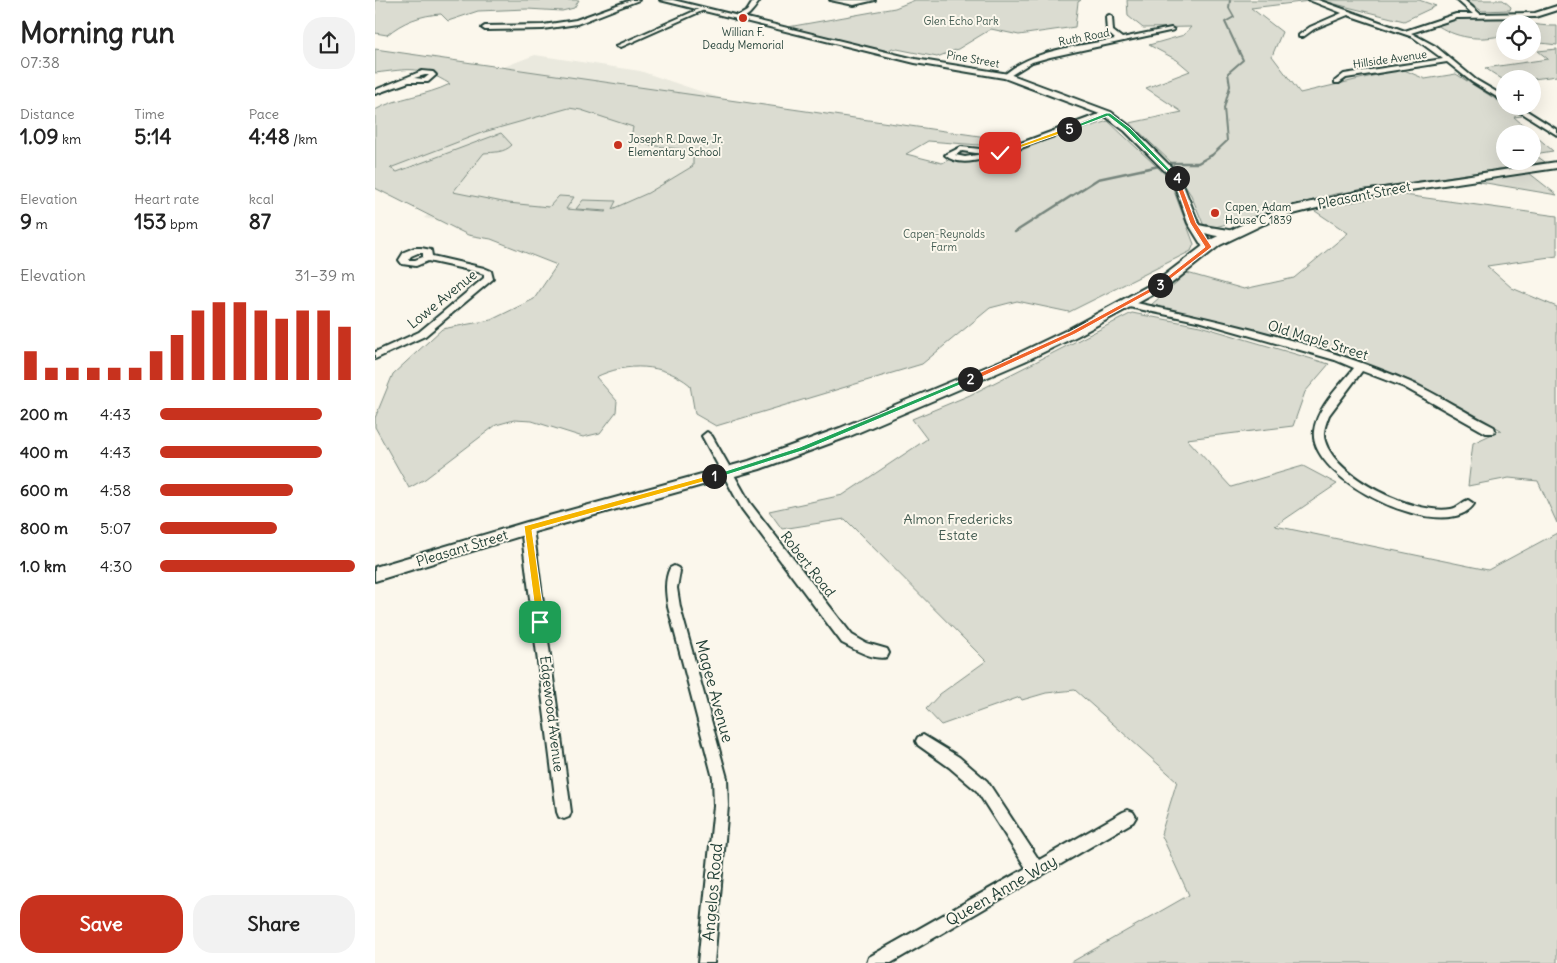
<!DOCTYPE html>
<html lang="en">
<head>
<meta charset="utf-8">
<style>
	body { margin:0; font-family:Delius,sans-serif; background:#f2f2f2; color:#222; height:100vh; display:flex; flex-direction:column; font-size:19px; white-space:nowrap }
	* { box-sizing:border-box; margin:0 }
	p { font-size:16px; color:#767676 }
	.icon { flex:none; width:28px; height:28px; fill:none; stroke:currentColor; stroke-width:2; stroke-linecap:round; stroke-linejoin:round }
	.map { position:relative; flex:1; overflow:hidden }
	.sheet { display:flex; flex-direction:column; background:#fff; width:375px }
	.sheet>* { flex:none }
	.controls { position:absolute; left:1121px; top:15px; display:grid; gap:10px }
	.controls a { display:grid; place-items:center; width:45px; height:45px; border-radius:50%; background:#fff; box-shadow:0 5px 20px #0002; font-size:25px }
	.pin { position:absolute; display:grid; place-items:center; width:42px; height:42px; color:#fff; margin:-21px; border-radius:10px; box-shadow:0 2px 8px #0006 }
	.km { position:absolute; width:25px; height:25px; margin:-12px; border-radius:50%; background:#222; color:#fff; font-size:14px; line-height:25px; text-align:center }
	.round { display:grid; place-items:center; flex:none; width:52px; height:52px; border-radius:20px; background:#f2f2f2 }
	.summary { display:flex; align-items:center; justify-content:space-between; height:85px; padding:0 20px }
	h1 { font-size:28px; font-weight:700; line-height:38px }
	.figures { display:grid; grid-template-columns:repeat(3,1fr); gap:8px; height:85px; padding:5px 20px }
	.figures div { display:grid; align-content:center }
	.figures b { font-size:21px; font-weight:700 }
	.figures small { font-size:14px; font-weight:400 }
	.figures p { font-size:14px }
	.chart { height:140px; padding:10px 20px }
	.chart p { display:flex; justify-content:space-between }
	.chart svg { width:100%; height:90px; margin-top:5px; stroke:#c8321e; stroke-width:6 }
	.action { display:flex; gap:10px; margin-top:auto; padding:10px 20px }
	.action a { flex:1; height:58px; border-radius:20px; background:#c8321e; color:#fff; font-size:20px; font-weight:700; line-height:58px; text-align:center }
	.action a+a { background:#f2f2f2; color:#222 }
	ul { padding:0 20px; list-style:none; font-size:16px }
	li { display:grid; grid-template-columns:80px 60px 1fr; align-items:center; height:38px }
	li i { height:12px; border-radius:6px; background:#c8321e }
	main { display:flex; flex:1; min-height:0 }
	.map>svg:first-child { display:block }
</style>
</head>
<body>
<main>
<section class="sheet">
<div class="summary"><div><h1>Morning run</h1><p>07:38</p></div><a class="round"><svg class="icon" aria-label="share" viewBox="0 0 24 24"><path d="M12 15V3M7 8l5-5 5 5M5 13v7h14v-7"/></svg></a></div>
<div class="figures">
<div><p>Distance</p><b>1.09<small> km</small></b></div>
<div><p>Time</p><b>5:14</b></div>
<div><p>Pace</p><b>4:48<small> /km</small></b></div>
</div>
<div class="figures">
<div><p>Elevation</p><b>9<small> m</small></b></div>
<div><p>Heart rate</p><b>153<small> bpm</small></b></div>
<div><p>kcal</p><b>87</b></div>
</div>
<div class="chart"><p><span>Elevation</span>31–39 m</p>
<svg viewBox="0 0 160 44" preserveAspectRatio="none"><path d="M5 44V30M15 44V38M25 44V38M35 44V38M45 44V38M55 44V38M65 44V30M75 44V22M85 44V10M95 44V6M105 44V6M115 44V10M125 44V14M135 44V10M145 44V10M155 44V18"/></svg>
</div>
<ul>
<li><b>200 m</b>4:43<i style="width:83%"></i></li>
<li><b>400 m</b>4:43<i style="width:83%"></i></li>
<li><b>600 m</b>4:58<i style="width:68%"></i></li>
<li><b>800 m</b>5:07<i style="width:60%"></i></li>
<li><b>1.0 km</b>4:30<i style="width:100%"></i></li>
</ul>
<div class="action"><a>Save</a><a>Share</a></div>
</section>
<div class="map">
<svg width="1182" height="963" viewBox="0 0 1182 963">
	<rect width="100%" height="100%" fill="#fbf7ec"/>
	<filter id="ink" filterUnits="userSpaceOnUse"><feTurbulence type="fractalNoise" baseFrequency=".02" numOctaves="2"/><feDisplacementMap in="SourceGraphic" scale="10" xChannelSelector="R" yChannelSelector="G"/><feConvolveMatrix kernelMatrix="1 2 1 2 8 2 1 2 1" color-interpolation-filters="sRGB"/></filter>
	<g filter="url(#ink)">
		<!-- built -->
		<path fill="#eae9de" d="M160,55L265,71L568,173L288,260L49,218L55,213L0,173L84,84Z"/>
		<!-- green -->
		<g fill="#dbdcd1" stroke="#7d8c82" fill-rule="evenodd">
			<path d="M0,0H204L199,8L187,11L152,9L103,11L73,21L66,14C46,15 27,22 12,35L0,33Z"/>
			<path d="M540,0H706L703,2L700,27L644,35L616,29L583,49L562,57L517,48L512,52L413,27L520,8Z"/>
			<path d="M752,0H943L876,8L907,32L897,56L925,93L1027,69L1050,79L1081,74L1147,116L1139,117L1178,151L1159,154L1170,162L960,194L837,228L829,226L816,195L796,165H799L755,123L807,112L771,88L815,71L802,60L774,45L809,35L816,27L768,28L753,16ZM1130,134H1158V161H1130Z"/>
			<path d="M944,0H1044L1061,6L1029,21Z"/>
			<path d="M1090,0H1128L1136,7L1135,10L1107,11Z"/>
			<path d="M1113,15C1136,18 1160,27 1182,26V45L1158,42V24H1130V35C1104,41 1081,39 1059,23L1060,20L1063,19Z"/>
			<path d="M0,49L660,144L733,121L794,178L819,244L816,251L694,312L642,301L615,308L547,364L341,426L320,414L315,385C288,363 252,362 221,377L242,401L241,412L225,433L208,437L157,421L139,420L121,425L50,479L34,488L0,427V418L18,374L67,329L116,320L159,299L182,265L116,239L93,235L0,188V110C23,97 51,96 75,84C44,65 35,69 0,73ZM194,108L206,110L258,127L256,138L267,144L318,151V166L273,193L237,209L241,201L208,200L201,209L232,211L230,212L191,209L199,197L184,196L174,207L133,203L78,192L109,153C119,152 129,153 137,145L126,133L22,172L15,168L109,132ZM553,141L604,145L613,148L612,150H583L582,156L567,163L531,154Z"/>
			<path d="M1182,49V76L1158,79H1130V81L1110,68L1173,59L1163,51Z"/>
			<path d="M1154,173L1182,195L1099,181Z"/>
			<path d="M1022,194L1182,216V256L1112,266L1137,288L1182,307V523L1163,481L1134,478L1093,486L1098,443L1126,430L1042,383L936,343L776,305L812,273L869,289L919,278L973,233L937,209Z"/>
			<path d="M757,313L825,326L954,364L930,392L918,426L812,439L856,487L928,466L962,484L900,526L1113,570L1182,533V963H695L814,895L786,834L802,781L700,690L671,693L647,700L645,697L566,725L551,709L565,694L611,661L470,519L407,529L394,511L468,495L552,439L537,419L595,395Z"/>
		</g>
		<g fill="none" stroke-linecap="round" stroke-linejoin="round">
			<!-- stream-far1 -->
			<path stroke="#74847b" stroke-width="2" d="M836,156L852,141L849,108L855,86L853,73L868,60L850,22L859,17L854,8L855,0"/>
			<!-- stream -->
			<g stroke="#74847b" stroke-width="2.5">
				<path d="M796,163H823L837,155"/>
				<path d="M640,232L723,179L784,166"/>
			</g>
			<!-- minor casing -->
			<g stroke="#1f3d34" stroke-width="4">
				<g id="minor">
					<path d="M256,0H264L202,24L168,29L110,30L107,28L110,26L168,25L201,20Z"/>
					<path d="M379,0H385C379,9 372,20 360,20V18L372,11Z"/>
					<path d="M455,0H500L479,5Z"/>
					<path d="M934,0H943L1030,31L1081,14H1098L1082,0H1089L1105,14L1160,13L1182,6V10L1160,17L1082,18L1036,33L1060,46L1101,80L1130,97V102L1097,82L1072,62L971,78L964,83H960V81L969,74L1068,59L1038,37L973,15L939,29L928,37H924V35L935,27L967,13Z"/>
					<path d="M324,9L329,10L246,47L241,46Z"/>
					<path d="M734,15L737,17L738,31L747,38L796,28L799,30L675,57L657,62L633,77L628,76C657,49 703,47 740,39L732,32L731,17Z"/>
					<path d="M47,71L58,72L61,75L53,82H34L0,94V90ZM50,75H54L49,79L39,78Z"/>
					<path d="M1136,106H1144L1182,130V135Z"/>
					<path d="M730,112L737,114L628,155C610,157 586,169 570,155L586,147L624,151ZM587,151L608,154L590,157L580,155Z"/>
					<path d="M39,248H46L56,250L57,256L109,268L116,271L118,279L50,336L0,359V352L44,332L109,278V274L103,272L53,261L41,266L27,264L24,260L29,252ZM43,253H48V257L40,260H33L36,256Z"/>
					<path d="M752,301C847,321 947,344 1035,382C1064,395 1091,413 1119,427L1120,430L1119,433H1111L1029,387L987,371L954,415C951,423 947,433 950,441C961,478 1039,515 1076,509C1083,508 1087,502 1093,500L1099,504C1072,546 933,481 939,431C942,407 965,386 979,368L960,360L827,322L749,306V302Z"/>
					<path d="M332,432L337,436L375,503L477,635L491,643L512,649L514,653L512,657C499,661 479,649 467,643L367,509L327,436Z"/>
					<path d="M152,524L156,525L158,528L196,812L194,817L189,819L184,817L182,812L146,528L148,525Z"/>
					<path d="M299,566L303,568L305,571L302,588L305,607L352,778L353,806L339,963H323L339,806L338,778L293,607C291,593 289,581 295,568Z"/>
					<path d="M548,735L584,757L612,781L664,860L748,812L753,810L758,812L761,817L758,822L516,963H492L494,957L651,868L602,791L574,767L543,745L541,741L543,737Z"/>
				</g>
			</g>
			<!-- tertiary casing -->
			<g stroke="#1f3d34" stroke-width="4">
				<path id="tertiary" d="M285,0H298L540,59L634,74L736,112L756,127L804,175L824,225C834,228 858,229 862,233C855,239 839,236 830,233L838,247L833,250L829,249L813,223L797,178L750,131L730,116L629,78L540,63Z"/>
			</g>
			<!-- secondary casing -->
			<g stroke="#1f3d34" stroke-width="4">
				<path id="secondary" d="M1182,162V168L982,198L918,214L889,224L845,245L792,287L702,336L650,361L475,436L385,469L152,534L0,581V567L152,522L374,461L465,428L640,355L692,330L782,281L837,239L881,218L910,208L982,192Z"/>
			</g>
			<!-- minor -->
			<use href="#minor" fill="#fbf7ec" fill-rule="evenodd"/>
			<!-- tertiary -->
			<use href="#tertiary" fill="#fbf7ec" fill-rule="evenodd"/>
			<!-- secondary -->
			<use href="#secondary" fill="#fbf7ec" fill-rule="evenodd"/>
		</g>
	</g>
	<!-- split-1 -->
	<path fill="#f5b400" stroke="#fff" d="M339,474H342V478L157,530L170,622L168,625H162L149,526Z"/>
	<!-- split-2 -->
	<path fill="#22a559" stroke="#fff" d="M592,378L599,379L430,450L339,479L335,476L425,447Z"/>
	<!-- split-3 -->
	<path fill="#f0652b" stroke="#fff" d="M783,284L789,285L700,334L598,381L591,379L695,332Z"/>
	<!-- split-4 -->
	<path fill="#f0652b" stroke="#fff" d="M802,176L804,178L821,223L837,247L785,287L783,284L830,247L815,223L799,178Z"/>
	<!-- split-5 -->
	<path fill="#22a559" stroke="#fff" d="M731,113H735L755,128L804,179H800L751,130L733,116L696,130L691,129Z"/>
	<!-- split-6 -->
	<path fill="#f5b400" stroke="#fff" d="M694,127L696,130L627,154L622,153Z"/>
	<!-- markers -->
	<g fill="#c8321e" stroke="#fbf7ec" stroke-width="2">
		<circle cx="368" cy="18" r="5"/>
		<circle cx="243" cy="145" r="5"/>
		<circle cx="840" cy="213" r="5"/>
	</g>
	<g text-anchor="middle" dominant-baseline="central" stroke-width="4" stroke-linejoin="round" paint-order="stroke">
		<!-- far-park labels -->
		<g font-size="11" fill="#455d53" stroke="#fbf7ec">
			<text x="586" y="21">Glen Echo Park</text>
			<text x="569" y="234">Capen-Reynolds<tspan x="569" dy="13">Farm</tspan></text>
		</g>
		<!-- far-poi labels -->
		<g font-size="11" fill="#1f3d34" stroke="#fbf7ec" text-anchor="start">
			<text x="368" y="32" text-anchor="middle">Willian F.<tspan x="368" dy="13">Deady Memorial</tspan></text>
			<text x="253" y="139">Joseph R. Dawe, Jr.<tspan x="253" dy="13">Elementary School</tspan></text>
			<text x="850" y="207">Capen, Adam<tspan x="850" dy="13">House C 1839</tspan></text>
		</g>
		<!-- far-street labels -->
		<g font-size="11" fill="#1f3d34" stroke="#fbf7ec">
			<text transform="translate(709 37) rotate(-11)">Ruth Road</text>
			<text transform="translate(598 59) rotate(10)">Pine Street</text>
			<text transform="translate(1015 59) rotate(-8)">Hillside Avenue</text>
		</g>
		<!-- street labels -->
		<g font-size="14" fill="#1f3d34" stroke="#fbf7ec">
			<text transform="translate(989 195) rotate(-11)">Pleasant Street</text>
			<text transform="translate(67 299) rotate(-39)">Lowe Avenue</text>
			<text transform="translate(943 340) rotate(17)">Old Maple Street</text>
			<text transform="translate(87 548) rotate(-17)">Pleasant Street</text>
			<text transform="translate(433 564) rotate(52)">Robert Road</text>
			<text transform="translate(177 714) rotate(83)">Edgewood Avenue</text>
		</g>
		<!-- park labels -->
		<g font-size="14" fill="#455d53" stroke="#fbf7ec">
			<text x="583" y="519">Almon Fredericks<tspan x="583" dy="16">Estate</tspan></text>
		</g>
		<!-- near-street labels -->
		<g font-size="16" fill="#1f3d34" stroke="#fbf7ec">
			<text transform="translate(340 691) rotate(75)">Magee Avenue</text>
			<text transform="translate(626 890) rotate(-30)">Queen Anne Way</text>
			<text transform="translate(337 892) rotate(-85)">Angelos Road</text>
		</g>
	</g>
</svg>
<div class="controls">
<a><svg class="icon" aria-label="locate" viewBox="0 0 24 24"><circle cx="12" cy="12" r="6"/><path d="M12 2v4M12 18v4M2 12h4M18 12h4"/></svg></a>
<a>+</a>
<a>−</a>
</div>
<div class="pin" style="left:165px;top:622px;background:#1e9e55"><svg class="icon" aria-label="arrive" viewBox="0 0 24 24"><path d="M6 21V4h12l-3 4 3 4H6"/></svg></div>
<div class="pin" style="left:625px;top:153px;background:#d93025"><svg class="icon" aria-label="check" viewBox="0 0 24 24"><path d="M5 12l5 5 9-10"/></svg></div>
<b class="km" style="left:339px;top:476px">1</b>
<b class="km" style="left:595px;top:379px">2</b>
<b class="km" style="left:785px;top:285px">3</b>
<b class="km" style="left:802px;top:178px">4</b>
<b class="km" style="left:694px;top:129px">5</b>
</div>
</main>
</body>
</html>
